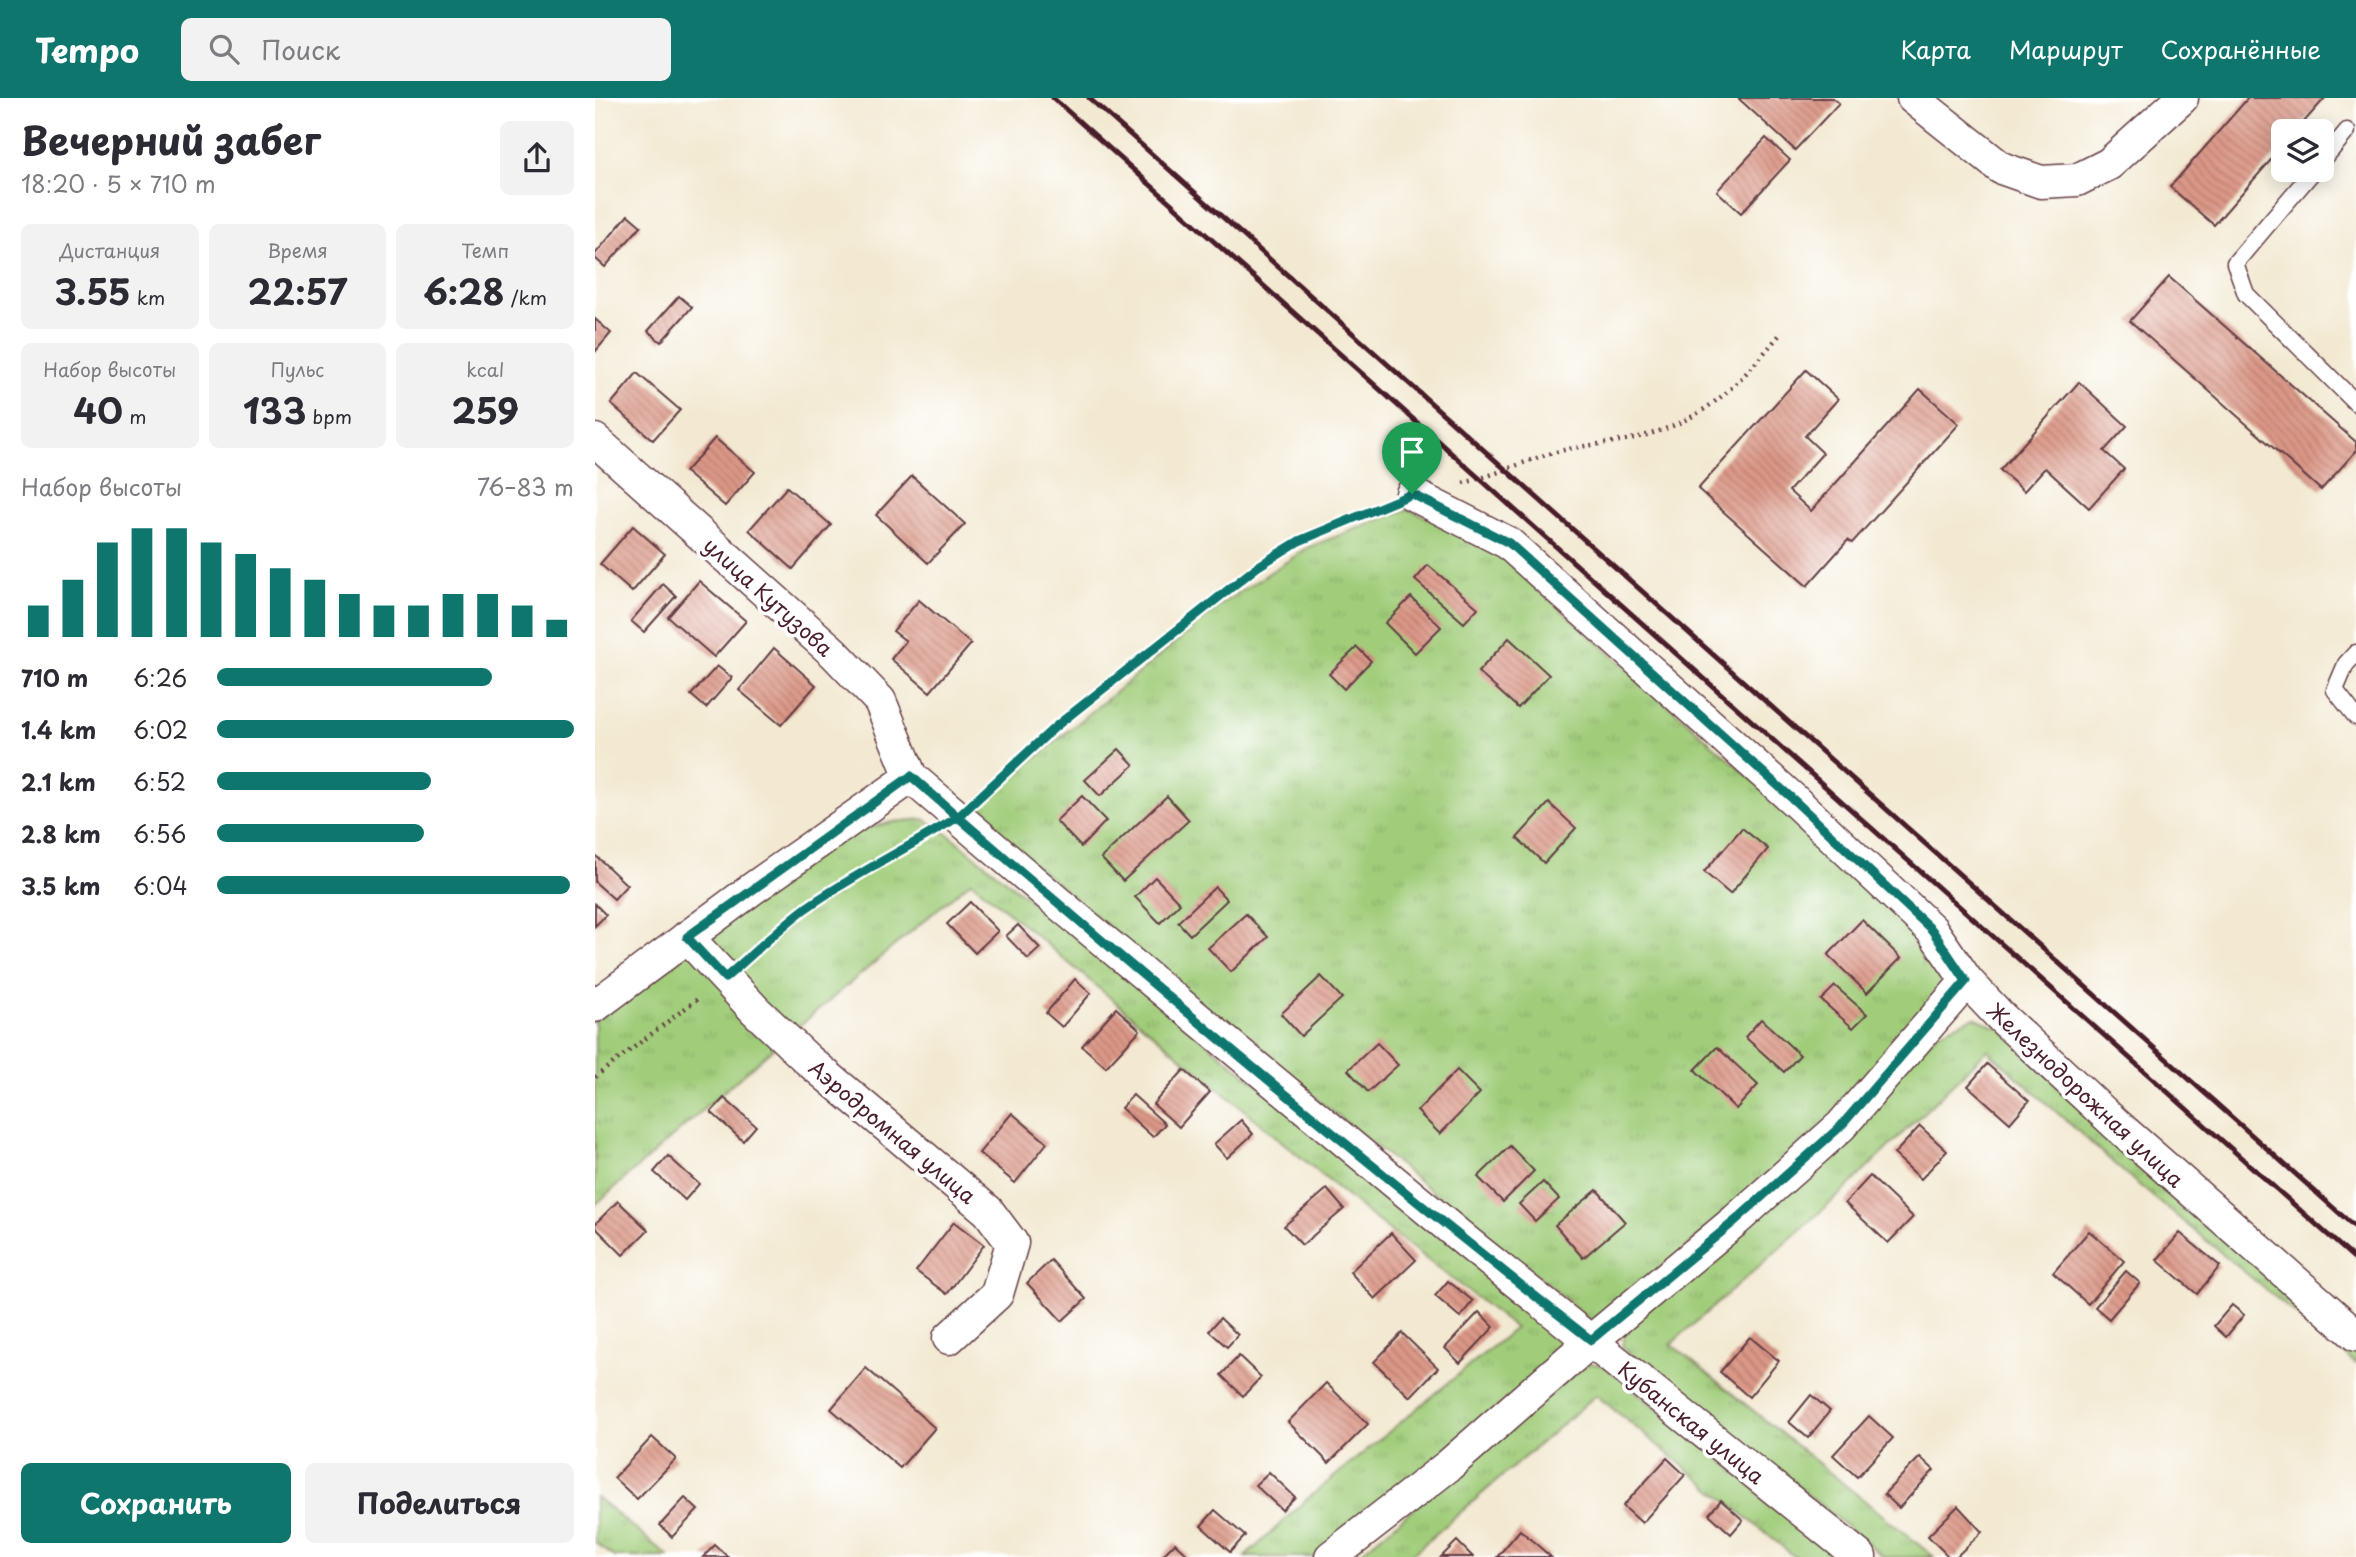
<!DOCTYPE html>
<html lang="ru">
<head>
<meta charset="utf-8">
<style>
	body { margin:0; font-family:"Playpen Sans",sans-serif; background:#f2f2f3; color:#2b2b33; height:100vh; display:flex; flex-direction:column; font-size:26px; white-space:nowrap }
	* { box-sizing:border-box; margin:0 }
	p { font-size:23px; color:#7c7c81 }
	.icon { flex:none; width:38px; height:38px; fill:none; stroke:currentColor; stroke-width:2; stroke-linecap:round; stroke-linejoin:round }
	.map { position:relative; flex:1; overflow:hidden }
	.drawer { display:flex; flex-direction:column; background:#fff; width:595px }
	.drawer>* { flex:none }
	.controls { position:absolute; left:1676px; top:21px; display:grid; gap:14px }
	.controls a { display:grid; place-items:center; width:63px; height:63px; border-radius:10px; background:#fff; box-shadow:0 4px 18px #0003; font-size:35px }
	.pin { position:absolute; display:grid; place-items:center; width:60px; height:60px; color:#fff; margin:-72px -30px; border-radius:50% 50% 50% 0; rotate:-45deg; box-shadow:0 0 7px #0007 }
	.pin .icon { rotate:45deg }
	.round { display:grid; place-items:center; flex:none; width:74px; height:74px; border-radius:10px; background:#f2f2f3 }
	.headline { display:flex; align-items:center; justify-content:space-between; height:119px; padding:0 21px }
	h1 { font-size:38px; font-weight:700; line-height:52px }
	.metrics { display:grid; grid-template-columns:repeat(3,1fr); gap:10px; height:119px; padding:7px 21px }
	.metrics div { display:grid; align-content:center; border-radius:10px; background:#f2f2f3; text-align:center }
	.metrics b { font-size:35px; font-weight:700 }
	.metrics small { font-size:19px; font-weight:400 }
	.metrics p { font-size:19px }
	.chart { height:196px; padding:14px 21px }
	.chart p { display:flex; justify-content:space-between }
	.chart svg { width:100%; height:126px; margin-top:7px; stroke:#0f766e; stroke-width:6 }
	.cta { display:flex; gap:14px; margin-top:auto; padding:14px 21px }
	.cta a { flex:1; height:80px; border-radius:10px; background:#0f766e; color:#fff; font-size:28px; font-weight:700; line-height:80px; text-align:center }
	.cta a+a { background:#f2f2f3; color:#2b2b33 }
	ul { padding:0 21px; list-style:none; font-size:23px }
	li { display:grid; grid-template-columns:112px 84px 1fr; align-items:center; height:52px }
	li i { height:18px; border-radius:9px; background:#0f766e }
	header { display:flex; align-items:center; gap:42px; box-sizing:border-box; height:98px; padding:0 35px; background:#0f766e; color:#fff }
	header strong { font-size:33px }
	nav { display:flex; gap:38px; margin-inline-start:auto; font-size:24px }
	.search { width:490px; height:63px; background:#f2f2f3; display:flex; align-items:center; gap:18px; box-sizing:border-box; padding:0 24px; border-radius:10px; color:#7c7c81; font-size:26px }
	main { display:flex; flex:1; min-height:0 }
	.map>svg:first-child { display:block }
</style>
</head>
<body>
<header>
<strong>Tempo</strong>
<div class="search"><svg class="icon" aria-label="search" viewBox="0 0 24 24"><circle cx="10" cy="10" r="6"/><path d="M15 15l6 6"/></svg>Поиск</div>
<nav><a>Карта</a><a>Маршрут</a><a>Сохранённые</a></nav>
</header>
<main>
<section class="drawer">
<div class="headline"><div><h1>Вечерний забег</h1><p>18:20 · 5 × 710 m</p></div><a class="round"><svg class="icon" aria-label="share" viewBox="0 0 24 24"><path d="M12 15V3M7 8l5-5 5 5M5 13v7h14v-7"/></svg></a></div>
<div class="metrics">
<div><p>Дистанция</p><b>3.55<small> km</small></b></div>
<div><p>Время</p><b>22:57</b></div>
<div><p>Темп</p><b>6:28<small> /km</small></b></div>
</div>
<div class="metrics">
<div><p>Набор высоты</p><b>40<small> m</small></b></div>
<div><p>Пульс</p><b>133<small> bpm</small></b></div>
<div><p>kcal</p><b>259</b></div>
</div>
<div class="chart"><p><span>Набор высоты</span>76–83 m</p>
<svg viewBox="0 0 160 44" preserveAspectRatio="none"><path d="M5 44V33M15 44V24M25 44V11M35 44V6M45 44V6M55 44V11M65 44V15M75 44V20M85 44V24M95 44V29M105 44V33M115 44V33M125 44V29M135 44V29M145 44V33M155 44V38"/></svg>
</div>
<ul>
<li><b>710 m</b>6:26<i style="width:77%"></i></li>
<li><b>1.4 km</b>6:02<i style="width:100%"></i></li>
<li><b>2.1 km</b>6:52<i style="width:60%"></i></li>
<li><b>2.8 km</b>6:56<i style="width:58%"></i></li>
<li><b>3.5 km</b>6:04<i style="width:99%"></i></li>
</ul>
<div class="cta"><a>Сохранить</a><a>Поделиться</a></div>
</section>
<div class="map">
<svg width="1761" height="1459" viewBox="0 0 1761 1459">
	<defs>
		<pattern id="grass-tufts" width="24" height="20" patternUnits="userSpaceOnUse" patternTransform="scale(1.75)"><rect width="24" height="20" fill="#a1cd7a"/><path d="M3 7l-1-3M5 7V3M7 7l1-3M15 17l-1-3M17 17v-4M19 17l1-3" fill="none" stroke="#8cb06a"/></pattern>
		<pattern id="building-back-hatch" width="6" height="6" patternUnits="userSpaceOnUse" patternTransform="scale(1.75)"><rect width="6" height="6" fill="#dc9887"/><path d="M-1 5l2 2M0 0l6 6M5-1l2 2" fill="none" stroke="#b47b6f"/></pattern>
	</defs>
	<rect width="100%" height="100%" fill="#fff"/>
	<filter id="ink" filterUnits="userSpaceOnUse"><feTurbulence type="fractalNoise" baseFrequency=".0143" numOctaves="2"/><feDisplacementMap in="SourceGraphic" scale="14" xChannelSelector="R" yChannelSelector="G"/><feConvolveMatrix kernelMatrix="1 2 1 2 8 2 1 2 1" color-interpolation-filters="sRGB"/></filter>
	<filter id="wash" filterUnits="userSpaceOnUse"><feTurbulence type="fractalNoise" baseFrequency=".00686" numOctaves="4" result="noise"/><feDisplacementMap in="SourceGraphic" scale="28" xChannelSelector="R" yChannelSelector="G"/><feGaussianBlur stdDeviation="1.57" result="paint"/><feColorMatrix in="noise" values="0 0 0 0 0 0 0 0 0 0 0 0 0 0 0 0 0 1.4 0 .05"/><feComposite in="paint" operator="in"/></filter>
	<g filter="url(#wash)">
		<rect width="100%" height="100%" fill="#f3e9d2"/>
		<!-- grass -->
		<g fill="url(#grass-tufts)" stroke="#767652" stroke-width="2">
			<path d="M813,411L890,444L1331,836L1355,878L1238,1018L1002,1229L964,1195L702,985L377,715L426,672L628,505L714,449Z"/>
			<path d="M329,721L357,739L963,1229L967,1257L720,1459H650L711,1402L920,1230L771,1114L376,783L177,951L0,1107V922L255,734L298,724Z"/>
			<path d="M1379,919L1406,931L1761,1249V1266L1532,1077L1392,952L1249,1093L1076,1246L1339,1459H1289L1139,1337L1039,1260L1027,1248L1032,1230L1344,934Z"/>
			<path d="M992,1265L1008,1267L1247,1459H1200L1001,1297L814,1459H761Z"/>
			<path d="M0,1398L74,1459H19L0,1444Z"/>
		</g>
		<g id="blocks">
			<!-- building -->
			<g fill="url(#building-back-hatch)">
				<path d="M1143,0H1238L1244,5L1200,52Z"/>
				<path d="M1653,0H1730L1701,33H1689V47L1619,127L1575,89Z"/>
				<path d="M1171,40L1195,62L1146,115L1122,93Z"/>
				<path d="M33,117L46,128L10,169L0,160V156Z"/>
				<path d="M1574,179L1761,344V353L1726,392L1535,223Z"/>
				<path d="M84,198L97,209L66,244L53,233Z"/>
				<path d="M0,221L16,235L0,254Z"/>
				<path d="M1211,272L1243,301L1210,338L1228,355L1194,393L1216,413L1325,291L1364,326L1257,445L1253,442L1212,488L1103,391Z"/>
				<path d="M42,275L85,312L58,342L16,306Z"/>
				<path d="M1484,284L1532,328L1509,353L1529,371L1494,410L1450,370L1429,393L1405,372Z"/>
				<path d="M120,340L160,374L130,408L90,374Z"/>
				<path d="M317,378L370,426L333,465L281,417Z"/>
				<path d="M192,389L236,427L198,471L154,432Z"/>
				<path d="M38,428L70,456L37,494L5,466Z"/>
				<path d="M833,467L883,510L869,525L820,482Z"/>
				<path d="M104,483L151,523L119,559L73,519Z"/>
				<path d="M68,486L81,498L49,534L36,523Z"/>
				<path d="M816,499L846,529L820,555L790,525Z"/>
				<path d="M324,502L376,546L335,594L296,561L311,543L298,533Z"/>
				<path d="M914,540L954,577L923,610L883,574Z"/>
				<path d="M762,549L776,563L749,591L734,576Z"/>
				<path d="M179,550L221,587L186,627L144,592Z"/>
				<path d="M122,568L137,580L111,610L96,597Z"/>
				<path d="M524,651L539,667L505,698L490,682Z"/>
				<path d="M487,698L511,723L486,749L461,723Z"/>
				<path d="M572,698L594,722L528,783L506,760Z"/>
				<path d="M954,705L981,730L949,765L922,740Z"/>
				<path d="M1147,730L1173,751L1135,796L1109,774Z"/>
				<path d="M0,757L32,787L19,801L0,784Z"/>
				<path d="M560,779L585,805L565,825L540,799Z"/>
				<path d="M620,789L632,802L595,837L583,824Z"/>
				<path d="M375,804L403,833L380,855L352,826Z"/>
				<path d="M0,806L11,817L0,828Z"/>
				<path d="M651,816L673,839L636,874L613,850Z"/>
				<path d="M1267,822L1306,860L1272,895L1233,857Z"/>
				<path d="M423,827L445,850L433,861L411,838Z"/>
				<path d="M726,878L747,900L706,938L686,916Z"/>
				<path d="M480,881L496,895L467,929L451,915Z"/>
				<path d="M1240,888L1272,916L1258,930L1226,902Z"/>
				<path d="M521,910L545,932L511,969L487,948Z"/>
				<path d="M1166,921L1205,957L1189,974L1150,939Z"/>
				<path d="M782,945L803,967L773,994L753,972Z"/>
				<path d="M1122,949L1163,987L1141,1011L1100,972Z"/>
				<path d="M1392,966L1434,1003L1415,1025L1373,988Z"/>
				<path d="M589,972L615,994L584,1029L558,1006Z"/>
				<path d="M862,972L885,995L845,1036L822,1013Z"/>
				<path d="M538,997L570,1026L558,1039L526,1010Z"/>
				<path d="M129,1000L161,1028L148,1043L116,1014Z"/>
				<path d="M417,1015L452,1045L420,1085L384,1055Z"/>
				<path d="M646,1022L658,1036L632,1060L619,1046Z"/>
				<path d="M1325,1028L1352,1053L1326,1081L1299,1056Z"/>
				<path d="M915,1048L939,1073L908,1104L883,1079Z"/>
				<path d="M73,1058L104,1086L90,1102L59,1074Z"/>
				<path d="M1275,1078L1318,1119L1293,1145L1250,1105Z"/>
				<path d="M948,1084L964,1101L940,1123L924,1106Z"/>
				<path d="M732,1091L749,1111L707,1147L689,1128Z"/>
				<path d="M1002,1092L1030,1124L988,1160L960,1127Z"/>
				<path d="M23,1103L53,1132L28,1157L0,1129V1126Z"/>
				<path d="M359,1124L389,1147L352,1196L321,1173Z"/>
				<path d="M1494,1133L1529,1163L1493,1206L1458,1175Z"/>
				<path d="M796,1135L821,1162L780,1201L755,1174Z"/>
				<path d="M1585,1135L1625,1168L1602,1196L1562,1162Z"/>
				<path d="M456,1162L491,1201L467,1223L432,1185Z"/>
				<path d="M1531,1173L1545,1185L1514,1221L1500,1209Z"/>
				<path d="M853,1183L878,1203L865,1219L840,1198Z"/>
				<path d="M1637,1207L1649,1217L1631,1239L1619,1228Z"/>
				<path d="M884,1214L899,1229L865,1265L850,1250Z"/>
				<path d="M625,1220L643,1237L632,1249L614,1233Z"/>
				<path d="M807,1235L843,1270L815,1299L779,1264Z"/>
				<path d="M1155,1239L1184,1263L1154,1299L1125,1274Z"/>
				<path d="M644,1258L666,1279L648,1298L626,1277Z"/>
				<path d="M271,1270L340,1330L305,1370L236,1311Z"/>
				<path d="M731,1285L773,1326L734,1365L693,1324Z"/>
				<path d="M1216,1297L1235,1313L1213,1340L1194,1324Z"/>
				<path d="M1274,1318L1298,1340L1262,1379L1238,1357Z"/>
				<path d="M57,1339L81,1361L42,1401L19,1380Z"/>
				<path d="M1325,1359L1339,1372L1304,1410L1289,1396Z"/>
				<path d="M1072,1360L1090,1377L1047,1425L1028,1408Z"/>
				<path d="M674,1374L700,1399L687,1412L660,1387Z"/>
				<path d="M90,1400L103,1412L77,1439L65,1427Z"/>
				<path d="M1126,1402L1148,1422L1136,1436L1114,1416Z"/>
				<path d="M1363,1408L1387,1434L1361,1459H1354L1333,1438Z"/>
				<path d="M620,1412L650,1438L635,1454L606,1428Z"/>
				<path d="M925,1432L956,1459H902Z"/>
				<path d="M862,1443L878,1459H846Z"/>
				<path d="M580,1445L595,1459H566Z"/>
				<path d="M120,1447L133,1459H108Z"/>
			</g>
		</g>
	</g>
	<g filter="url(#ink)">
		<use href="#blocks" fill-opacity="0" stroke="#633d44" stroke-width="2"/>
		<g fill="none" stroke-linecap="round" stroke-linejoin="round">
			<!-- lane casing -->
			<g stroke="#633d44" stroke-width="19">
				<g id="lane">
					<path d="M1727,63L1752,33"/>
					<path d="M1719,72L1640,165L1651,196L1761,305"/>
					<path d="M1761,555L1751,566L1740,592L1761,619"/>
				</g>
			</g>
			<!-- street casing -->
			<g stroke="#633d44" stroke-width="35">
				<g id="street">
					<path d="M1318,0L1406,70L1446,84L1482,82L1514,66L1587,0"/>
					<path d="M0,342L239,555L285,603L316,679L462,804L873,1145L1265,1459"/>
					<path d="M817,396L913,445L1201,704L1337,832L1372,883L1407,920L1523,1028L1761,1237"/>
					<path d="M92,839L160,912L213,962L393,1113L417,1145L402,1196L354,1240"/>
					<path d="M0,908L157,791L316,679"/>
					<path d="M736,1459L853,1368L996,1243L1141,1122L1246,1028L1372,883"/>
				</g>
			</g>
			<!-- path -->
			<g stroke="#633d44" stroke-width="4.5" stroke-dasharray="2 5" stroke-linecap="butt">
				<path d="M868,385C902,377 935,360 969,352C995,346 1023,345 1048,338C1116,319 1143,286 1187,234"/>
				<path d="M384,699L460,629L662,469L704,443L789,408"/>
				<path d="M153,861L210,811L261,777L336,736"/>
				<path d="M0,979L105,899"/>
			</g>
			<!-- lane -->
			<use href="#lane" stroke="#fff" stroke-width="16"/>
			<!-- street -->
			<use href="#street" stroke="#fff" stroke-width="32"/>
			<!-- rail -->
			<g stroke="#4a1f2b" stroke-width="5">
				<path d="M458,0L1761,1162"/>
				<path d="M494,0L1761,1130"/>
			</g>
		</g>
	</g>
	<g fill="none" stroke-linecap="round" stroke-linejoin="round" filter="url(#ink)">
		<!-- route casing -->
		<g stroke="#fff" stroke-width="14">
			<path id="route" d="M817,396L704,443L662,469L460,629L363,719L316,678L92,839L130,880C157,857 183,831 211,810C260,776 313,750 363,719C570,898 781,1074 996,1242L1141,1122L1246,1028L1371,883L1337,832L1201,704L914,445L817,396"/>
		</g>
		<!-- route -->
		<use href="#route" stroke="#0f766e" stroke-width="9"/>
	</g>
	<g text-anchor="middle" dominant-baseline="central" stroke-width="7" stroke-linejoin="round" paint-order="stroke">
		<!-- street labels -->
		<g font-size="21" fill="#4a1f2b" stroke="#fff">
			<text transform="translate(174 498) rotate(42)">улица Кутузова</text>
			<text transform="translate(1491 996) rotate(43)">Железнодорожная улица</text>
			<text transform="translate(298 1033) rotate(40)">Аэродромная улица</text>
			<text transform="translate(1097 1324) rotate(39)">Кубанская улица</text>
		</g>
	</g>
</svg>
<div class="controls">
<a><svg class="icon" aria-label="layers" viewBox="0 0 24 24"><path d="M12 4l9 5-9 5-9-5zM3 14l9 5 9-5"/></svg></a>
</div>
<div class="pin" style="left:817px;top:396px;background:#1e9e55"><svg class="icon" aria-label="arrive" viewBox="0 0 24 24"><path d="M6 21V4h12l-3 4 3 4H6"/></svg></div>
</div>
</main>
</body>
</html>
